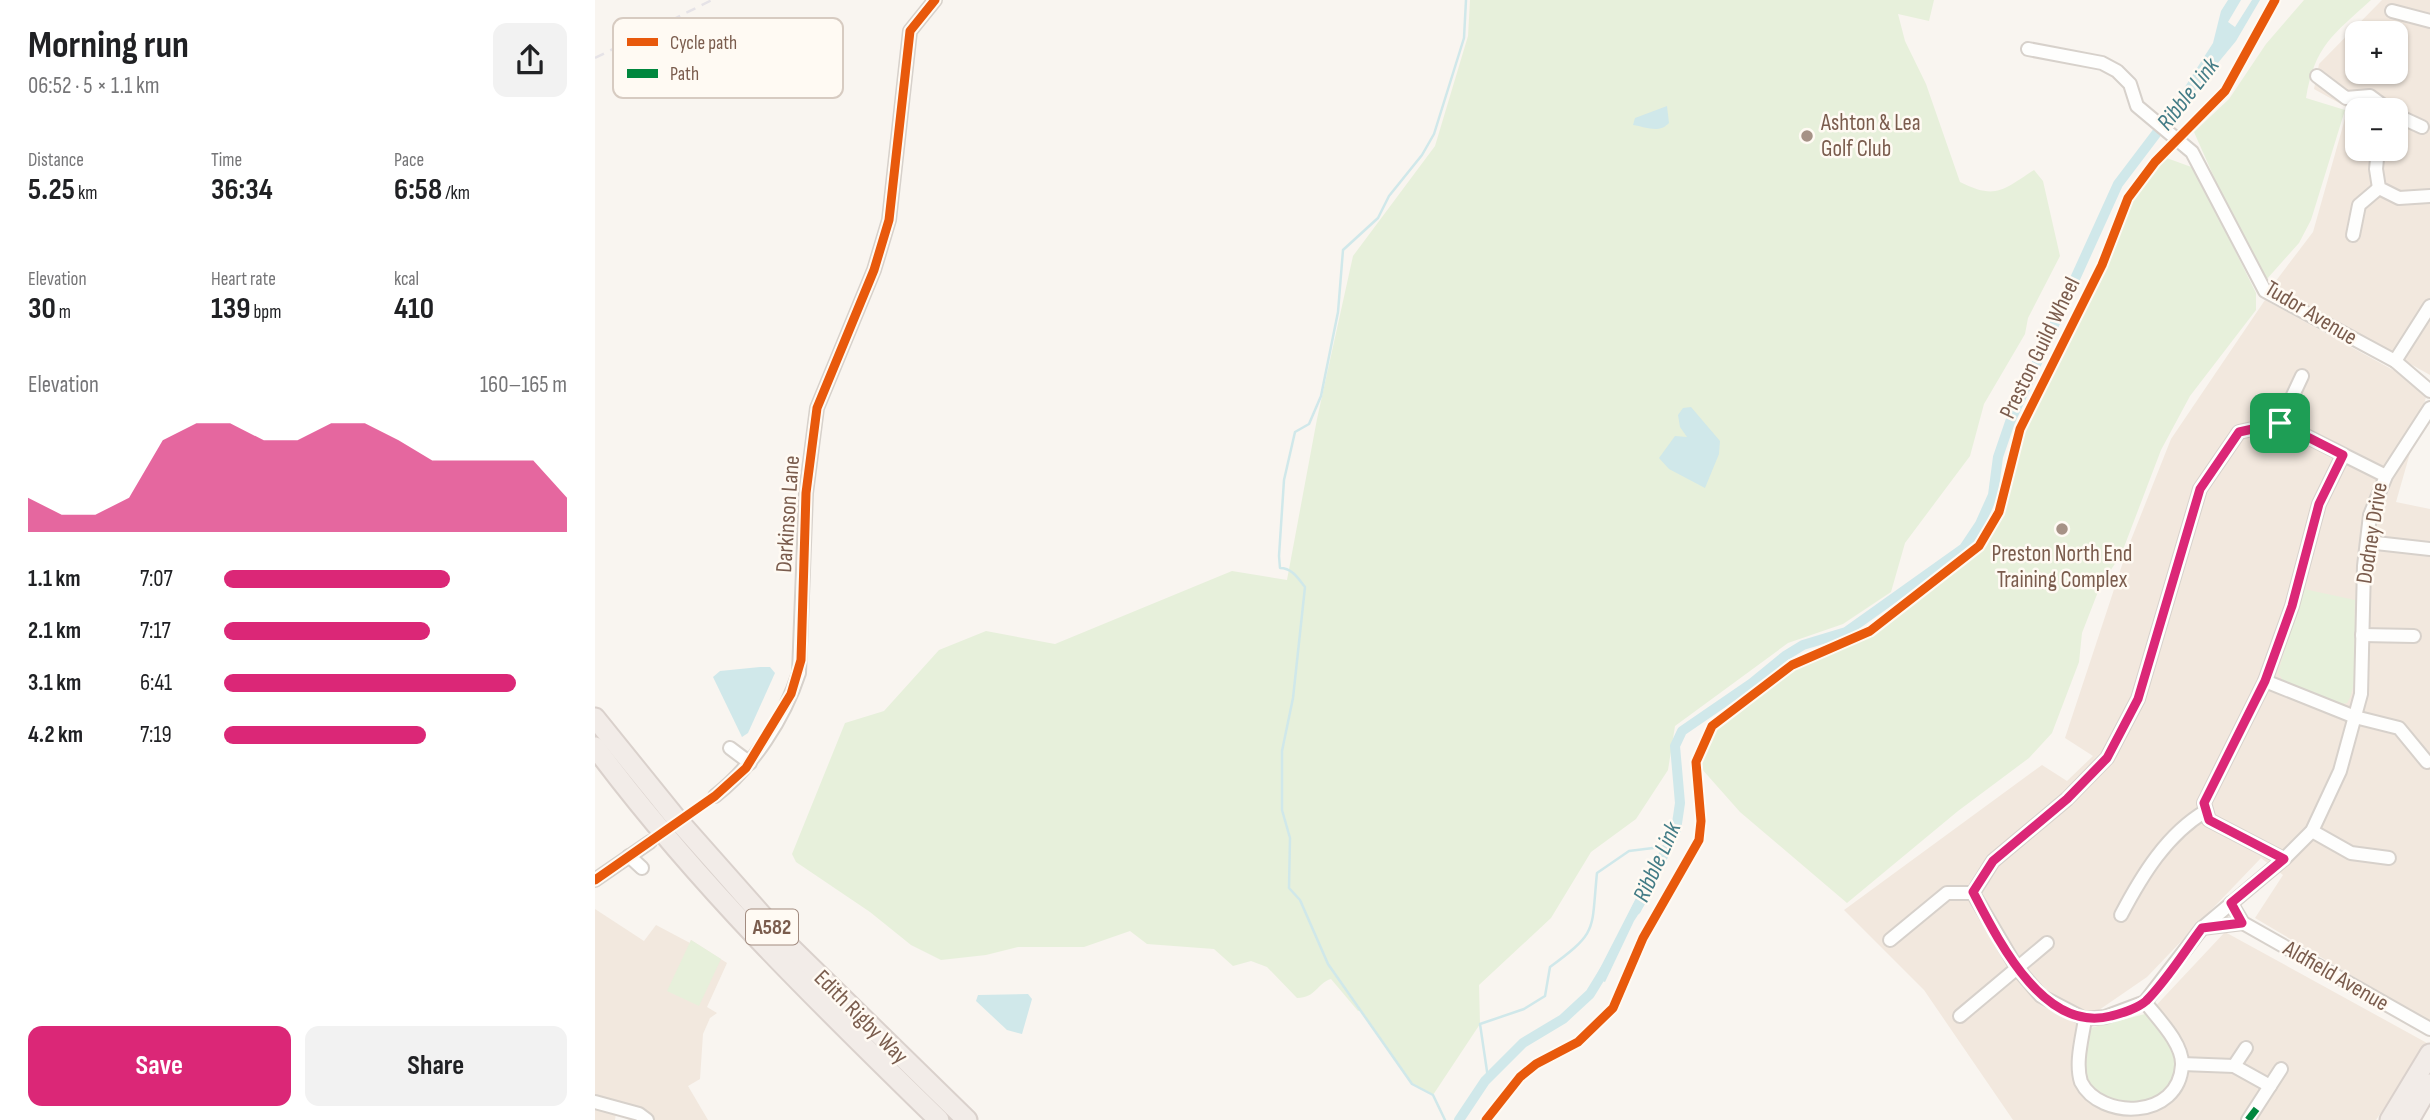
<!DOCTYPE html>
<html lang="en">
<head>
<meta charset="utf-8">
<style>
	body { margin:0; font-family:"Sofia Sans Condensed",sans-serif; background:#f2f2f2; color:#202124; height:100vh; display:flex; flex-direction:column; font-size:26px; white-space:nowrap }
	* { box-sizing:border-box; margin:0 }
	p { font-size:23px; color:#757577 }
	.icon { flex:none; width:38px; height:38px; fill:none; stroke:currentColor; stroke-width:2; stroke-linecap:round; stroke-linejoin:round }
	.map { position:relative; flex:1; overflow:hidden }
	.panel { display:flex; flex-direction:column; background:#fff; width:595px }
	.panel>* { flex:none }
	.tools { position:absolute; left:1750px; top:21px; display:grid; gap:14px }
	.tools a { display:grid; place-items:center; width:63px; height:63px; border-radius:14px; background:#fff; box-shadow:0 2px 5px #0004; font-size:35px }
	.pin { position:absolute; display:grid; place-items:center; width:60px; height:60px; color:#fff; margin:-30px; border-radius:14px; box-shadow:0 4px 10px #0006 }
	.round { display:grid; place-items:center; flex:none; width:74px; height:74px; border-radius:14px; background:#f2f2f2 }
	.headline { display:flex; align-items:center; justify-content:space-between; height:119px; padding:0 28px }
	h1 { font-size:38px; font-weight:700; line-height:52px }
	.metrics { display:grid; grid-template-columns:repeat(3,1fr); gap:10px; height:119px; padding:7px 28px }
	.metrics div { display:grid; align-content:center }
	.metrics b { font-size:30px; font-weight:700 }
	.metrics small { font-size:19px; font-weight:400 }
	.metrics p { font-size:19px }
	.chart { height:196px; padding:14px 28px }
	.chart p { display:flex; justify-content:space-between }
	.chart svg { width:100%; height:126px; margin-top:7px; fill:#db2777; opacity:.7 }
	.primary-button { display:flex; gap:14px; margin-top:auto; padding:14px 28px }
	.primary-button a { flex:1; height:80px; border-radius:14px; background:#db2777; color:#fff; font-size:28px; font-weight:700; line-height:80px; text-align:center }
	.primary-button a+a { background:#f2f2f2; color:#202124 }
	ul { padding:0 28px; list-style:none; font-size:23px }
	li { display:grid; grid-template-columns:112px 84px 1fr; align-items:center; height:52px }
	li i { height:18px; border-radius:9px; background:#db2777 }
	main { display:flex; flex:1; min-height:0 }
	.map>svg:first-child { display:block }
</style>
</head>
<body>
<main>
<section class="panel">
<div class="headline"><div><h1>Morning run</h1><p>06:52 · 5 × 1.1 km</p></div><a class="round"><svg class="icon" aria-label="share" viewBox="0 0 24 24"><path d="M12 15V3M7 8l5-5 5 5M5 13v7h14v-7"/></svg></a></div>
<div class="metrics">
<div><p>Distance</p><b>5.25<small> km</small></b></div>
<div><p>Time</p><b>36:34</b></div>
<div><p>Pace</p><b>6:58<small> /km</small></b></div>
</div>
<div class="metrics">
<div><p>Elevation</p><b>30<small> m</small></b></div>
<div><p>Heart rate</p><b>139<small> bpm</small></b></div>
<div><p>kcal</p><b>410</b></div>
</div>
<div class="chart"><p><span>Elevation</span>160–165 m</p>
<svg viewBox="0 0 160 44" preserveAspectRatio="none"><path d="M0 44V32L10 38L20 38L30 32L40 12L50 6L60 6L70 12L80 12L90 6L100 6L110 12L120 19L130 19L140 19L150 19L160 32V44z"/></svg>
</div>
<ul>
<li><b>1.1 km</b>7:07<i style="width:66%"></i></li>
<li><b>2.1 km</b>7:17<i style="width:60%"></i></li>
<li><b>3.1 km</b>6:41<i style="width:85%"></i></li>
<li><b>4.2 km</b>7:19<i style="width:59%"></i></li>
</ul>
<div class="primary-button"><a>Save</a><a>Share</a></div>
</section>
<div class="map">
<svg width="1835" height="1120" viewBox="0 0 1835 1120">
	<rect width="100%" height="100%" fill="#f9f5f0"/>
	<!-- residential -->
	<g fill="#f2e8de" fill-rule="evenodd">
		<path d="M1787,0H1835V375L1677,286L1718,232L1753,108L1719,89L1724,64ZM1762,33H1801V72H1762ZM1762,110H1801V149H1762Z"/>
		<path d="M1670,300L1800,371L1831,397L1801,502L1835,509V1022L1660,918L1688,875L1666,858L1552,977L1504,1010L1483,1017L1492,1036L1554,1013L1630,932L1832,1043L1781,1120H1418L1329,990L1249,910L1447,765L1472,781L1498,756L1470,738L1532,550L1576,439Z"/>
		<path d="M0,909L49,941L61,925L95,943L96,940L132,963L112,1007L122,1013L115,1018L108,1034L105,1079L93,1086L113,1120H34L21,1113L20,1120H0Z"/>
	</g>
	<!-- green -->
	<g fill="#e7f0db">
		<path d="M875,0H1339L1334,21L1303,14L1310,41L1331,84L1365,182C1401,200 1408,190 1439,170L1448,181L1465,256L1433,318L1430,334L1389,404L1375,456L1310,543L1296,592L1248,624L1193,643L1080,726L1073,770L1041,819L996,852L956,918L884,985L885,1024L838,1095L817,1084L766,1010L763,1011L736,979C722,983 721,998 702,998L672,967L656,961L638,966L619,949L552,944L535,931L489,947H423L391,955L346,960L316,945L275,912L201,862L197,854L250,723L289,711L344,650L391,631L460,644L637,571L692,580L722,419L758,256L840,146L873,36Z"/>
		<path d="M1709,0H1776C1738,35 1720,45 1711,98L1750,110L1716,220L1704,243L1671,280L1657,263L1599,132L1634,99L1671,44Z"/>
		<path d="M1569,157L1599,168L1661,293V310L1595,396L1566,450L1526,555L1506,584L1487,633L1484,662L1457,733L1434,758L1363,811L1252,903L1145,812L1106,768V752L1119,728L1200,666L1278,632L1388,547L1407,512L1430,426L1505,283L1539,196Z"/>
		<path d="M1709,589L1760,600C1758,626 1766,683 1752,703L1743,705L1690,685L1683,672Z"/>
		<path d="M96,940L126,959L104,1006L72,991Z"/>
		<path d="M1554,1013C1586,1058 1596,1062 1557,1107L1501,1098L1487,1071L1495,1028Z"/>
	</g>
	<!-- water -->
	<g fill="#d0e8ea">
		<path d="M1633,0H1646L1633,22L1640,27L1657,0H1665L1641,41L1589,104H1579L1618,43L1626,11Z"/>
		<path d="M1072,106L1074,123C1064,134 1051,127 1038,125L1040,118Z"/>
		<path d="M1096,407L1125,441L1124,454L1110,488L1074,469L1064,458L1080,436L1092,437L1085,427L1083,415L1088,408Z"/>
		<path d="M165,667H175L180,673L153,733L147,737L118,677L125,671Z"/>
		<path d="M1042,896L1052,901L1039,921L1010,982L1000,978Z"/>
		<path d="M433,994L437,999L427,1034L412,1030L381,1001L383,995Z"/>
	</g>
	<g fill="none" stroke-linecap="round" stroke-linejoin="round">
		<!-- stream -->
		<g stroke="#d0e8ea" stroke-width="2.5">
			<path d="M893,1078L885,1024L929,1009L950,996L955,967C1004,931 996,931 1002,873L1034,851L1074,846"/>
			<path d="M850,1120L838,1095L817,1084L733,964L705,900L694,888L695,838L687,810V751L698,698L710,587C703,578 697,568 685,568L684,556L689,480L700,432L714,424L726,396L743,312L748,250L783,218L794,196L827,155L839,134L869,38L871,0"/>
		</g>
		<!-- canal -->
		<g stroke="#d0e8ea" stroke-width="10">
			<path d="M1041,910L1081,830L1085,803L1080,746L1087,731L1157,683L1190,656L1208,645L1251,632L1369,548L1385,524L1398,495L1403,457L1415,422L1523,184L1592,93"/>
			<path d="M864,1120L890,1081L928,1043L968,1019L995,994L1011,968"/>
		</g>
		<!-- minor casing -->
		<g stroke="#d7d1cb" stroke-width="16">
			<g id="minor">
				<path d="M1797,11L1835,21"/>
				<path d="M1433,49L1507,63L1522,71L1535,84L1542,106L1597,152L1670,291L1800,361L1835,391"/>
				<path d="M1722,76L1751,98L1775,96L1794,110"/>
				<path d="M1801,115L1827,127"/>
				<path d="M1783,149L1781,169L1784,188L1804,198L1835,196"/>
				<path d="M1758,235L1764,205L1784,188"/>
				<path d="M1800,361L1835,306"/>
				<path d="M1685,423L1707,376"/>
				<path d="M1791,476L1685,423L1644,432L1605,489L1543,699L1512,758L1472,799L1398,861L1378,893L1422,968L1446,996L1490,1019L1510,1017L1550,1002L1607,928L1689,859L1717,831L1745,771L1766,694L1769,566L1775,515L1791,476L1835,408"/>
				<path d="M1772,542L1835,549"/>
				<path d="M1767,635L1819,636"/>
				<path d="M1670,681L1760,717L1804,728L1832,762"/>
				<path d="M135,748L155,763"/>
				<path d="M120,796C158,766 189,719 204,673L211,493L222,408L279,270L294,220L315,31L340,0"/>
				<path d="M1717,831L1756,853L1794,858"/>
				<path d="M34,856L47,868"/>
				<path d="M1689,859L1614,820L1609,803L1670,681L1697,606L1724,504L1748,455"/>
				<path d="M0,880L55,842"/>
				<path d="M1636,903L1648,923L1835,1029"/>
				<path d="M1526,915C1547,875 1572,834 1611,811"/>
				<path d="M1607,928L1648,923"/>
				<path d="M1295,940L1352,893H1378"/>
				<path d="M1365,1016L1452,943"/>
				<path d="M1490,1019C1487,1039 1480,1063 1486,1082C1505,1120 1584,1120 1587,1065C1588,1043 1562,1018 1550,1002"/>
				<path d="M1587,1064L1639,1066L1675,1086"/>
				<path d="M1639,1066L1651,1048"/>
				<path d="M0,1102L44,1114L52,1120"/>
				<path d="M1653,1120L1686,1069"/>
			</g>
		</g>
		<!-- trunk casing -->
		<g stroke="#dad1cc" stroke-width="23">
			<g id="trunk">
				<path d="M0,718L80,817L194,946L372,1120"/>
				<path d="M0,747C102,884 222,1001 344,1120"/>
				<path d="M1795,1120L1835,1054"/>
				<path d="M1814,1120L1835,1084"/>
			</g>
		</g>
		<!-- minor -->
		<use href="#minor" stroke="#fefefd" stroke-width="12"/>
		<!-- trunk -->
		<use href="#trunk" stroke="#f2ece8" stroke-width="19"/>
		<!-- rail -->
		<path stroke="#e6e3e7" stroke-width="2.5" stroke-dasharray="10 7" stroke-linecap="butt" d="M0,58L117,0"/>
		<!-- quiet -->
		<path stroke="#00873e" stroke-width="7" stroke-dasharray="14 7" stroke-linecap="butt" d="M1653,1120L1663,1107"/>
		<!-- cycleway casing -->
		<g stroke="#fffaf3" stroke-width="13">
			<g id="cycleway">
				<path d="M0,880L120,796L151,768L196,694L206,660L211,493L222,408L279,270L294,220L315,31L340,0"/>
				<path d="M891,1120L925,1077L941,1064L983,1042L1018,1008L1048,938L1104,840L1106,821L1101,762L1117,726L1197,665L1275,631L1384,546L1404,512L1425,429L1507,265L1533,198L1560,162L1630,91L1680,0"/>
			</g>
		</g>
		<!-- cycleway -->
		<use href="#cycleway" stroke="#e8590c" stroke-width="9"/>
	</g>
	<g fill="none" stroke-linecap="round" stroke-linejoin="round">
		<!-- route casing -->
		<g stroke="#fff" stroke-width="14">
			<path id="route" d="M1685,423L1748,455L1724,504L1697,606L1670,681L1609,803L1614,820L1689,859L1636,903L1647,923L1607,928C1589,952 1572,980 1551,1001C1542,1009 1527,1013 1516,1016C1449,1034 1403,940 1378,892L1398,861L1472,799L1512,758L1543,699L1605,489L1644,432Z"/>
		</g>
		<!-- route -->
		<use href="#route" stroke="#db2777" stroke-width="9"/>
	</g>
	<!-- markers -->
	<g fill="#a69286" stroke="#fffaf3" stroke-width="2.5">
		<circle cx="1212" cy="136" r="7"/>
		<circle cx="1467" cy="529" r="7"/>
	</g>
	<g text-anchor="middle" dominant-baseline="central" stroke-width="5" stroke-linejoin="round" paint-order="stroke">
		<!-- shield labels -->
		<rect fill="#fffaf3" stroke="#a28b7f" stroke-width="2" x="151" y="909.5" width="52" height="35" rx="5"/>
		<g font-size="21" font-weight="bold" fill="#7a5c4d">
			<text x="177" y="927">A582</text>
		</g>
		<!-- poi labels -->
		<g font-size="23" fill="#7a5c4d" stroke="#fffaf3" text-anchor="start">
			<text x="1226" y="123">Ashton &amp; Lea<tspan x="1226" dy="26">Golf Club</tspan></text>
			<text x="1467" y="554" text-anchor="middle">Preston North End<tspan x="1467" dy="26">Training Complex</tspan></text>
		</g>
		<!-- street labels -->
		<g font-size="23" fill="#7a5c4d" stroke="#fffaf3">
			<text transform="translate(1716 313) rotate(31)">Tudor Avenue</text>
			<text transform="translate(1445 348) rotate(-64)">Preston Guild Wheel</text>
			<text transform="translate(193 514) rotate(-86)">Darkinson Lane</text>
			<text transform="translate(1777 533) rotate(-81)">Dodney Drive</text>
			<text transform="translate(1741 976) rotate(30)">Aldfield Avenue</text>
			<text transform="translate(266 1017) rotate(45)">Edith Rigby Way</text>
		</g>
		<!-- water labels -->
		<g font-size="24" font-style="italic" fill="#437c86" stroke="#fffaf3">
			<text transform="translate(1593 94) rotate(-52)">Ribble Link</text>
			<text transform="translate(1062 862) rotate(-66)">Ribble Link</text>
		</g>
	</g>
	<!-- legend -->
	<rect x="18" y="18" width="230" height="80" rx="10" fill="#fffaf3" stroke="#d7cbc1" stroke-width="2"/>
	<rect x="32" y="38" width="31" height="8" fill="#e8590c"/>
	<rect x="32" y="69" width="31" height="9" fill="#00873e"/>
	<g font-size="19" fill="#7a5c4d">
		<text x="75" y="49">Cycle path</text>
		<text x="75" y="80">Path</text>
	</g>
</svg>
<div class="tools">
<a>+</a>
<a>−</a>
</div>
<div class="pin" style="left:1685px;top:423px;background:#1e9e55"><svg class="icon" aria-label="arrive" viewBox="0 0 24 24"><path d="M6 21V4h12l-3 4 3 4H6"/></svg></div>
</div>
</main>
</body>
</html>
